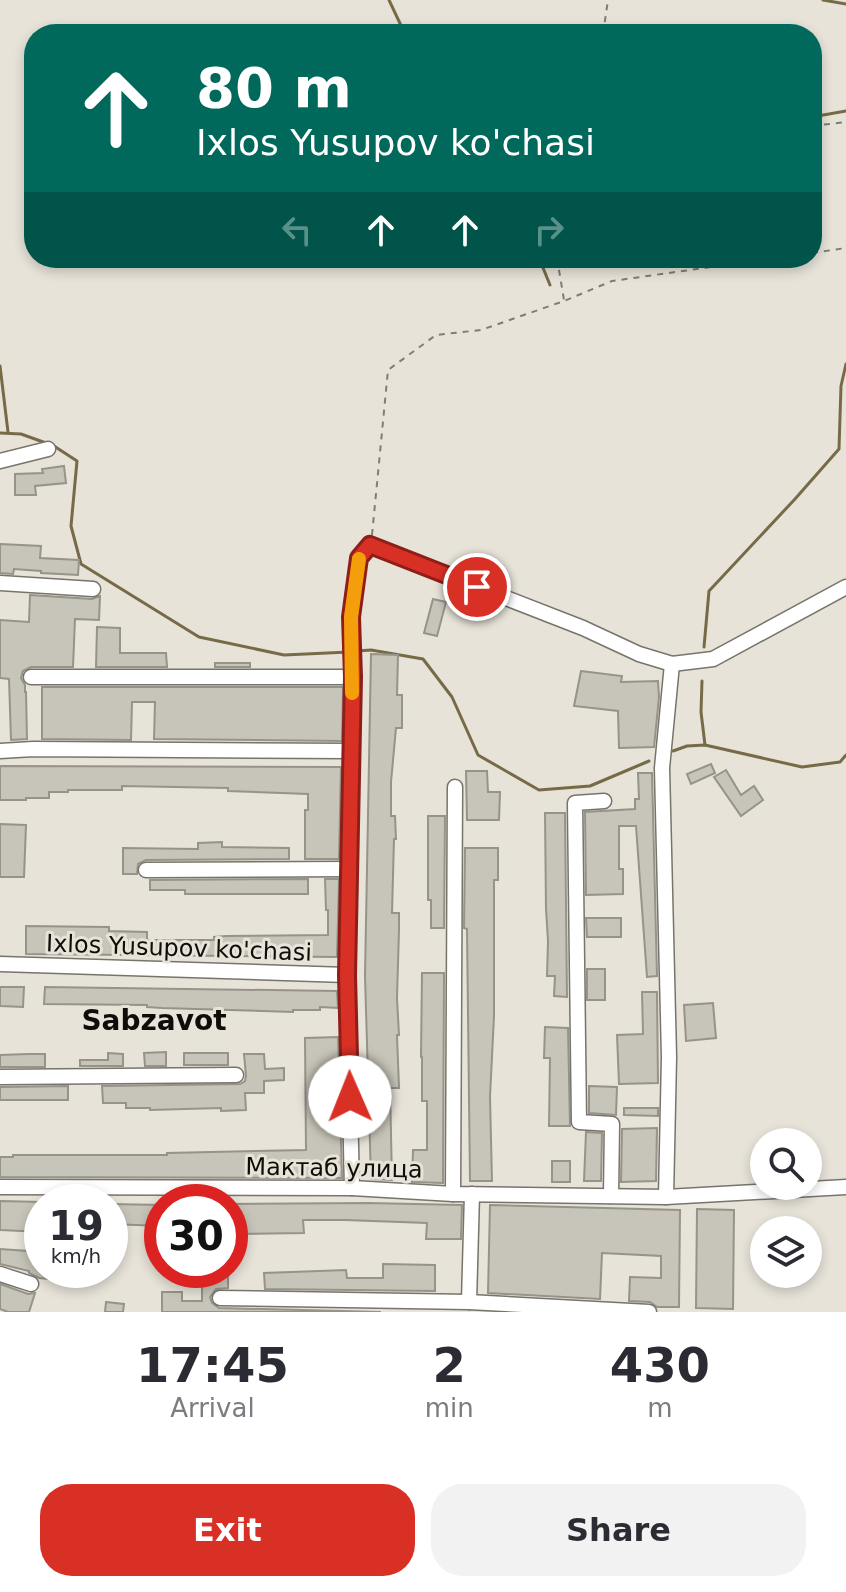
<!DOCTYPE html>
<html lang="en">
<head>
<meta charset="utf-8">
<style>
  :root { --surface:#fff; --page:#f2f2f3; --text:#2b2b33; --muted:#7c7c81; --accent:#d93025 }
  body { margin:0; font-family:"DejaVu Sans",sans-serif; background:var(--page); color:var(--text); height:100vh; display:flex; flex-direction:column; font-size:30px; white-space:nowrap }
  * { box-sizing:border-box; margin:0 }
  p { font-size:26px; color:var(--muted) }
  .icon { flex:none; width:44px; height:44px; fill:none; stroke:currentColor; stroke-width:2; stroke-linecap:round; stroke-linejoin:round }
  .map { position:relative; height:1312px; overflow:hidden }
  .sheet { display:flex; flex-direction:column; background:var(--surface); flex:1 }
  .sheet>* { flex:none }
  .hud { position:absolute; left:24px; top:24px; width:798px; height:244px; border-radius:32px; box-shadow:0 4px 12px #0003; background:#00695c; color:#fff; overflow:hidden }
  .tools { position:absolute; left:750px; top:1128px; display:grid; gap:16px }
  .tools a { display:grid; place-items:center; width:72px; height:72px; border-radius:50%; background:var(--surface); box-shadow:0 4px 12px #0003; font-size:40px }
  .speed { position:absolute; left:24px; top:1184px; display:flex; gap:16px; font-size:40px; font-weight:700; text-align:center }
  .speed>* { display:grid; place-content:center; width:104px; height:104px; border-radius:50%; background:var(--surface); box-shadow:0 4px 12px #0003; line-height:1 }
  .speed small { font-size:20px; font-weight:400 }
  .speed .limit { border:12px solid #d22; background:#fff; color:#111 }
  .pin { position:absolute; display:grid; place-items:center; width:68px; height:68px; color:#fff; margin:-34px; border:4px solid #fff; border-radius:50%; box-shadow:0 2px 8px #0007 }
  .me { position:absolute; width:88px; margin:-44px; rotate:359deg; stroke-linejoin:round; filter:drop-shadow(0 0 6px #0008) }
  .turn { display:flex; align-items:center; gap:28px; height:168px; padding:0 40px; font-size:36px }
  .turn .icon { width:104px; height:104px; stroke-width:2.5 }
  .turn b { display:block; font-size:56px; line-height:68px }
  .lanes { display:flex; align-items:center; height:76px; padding:0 40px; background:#0003; justify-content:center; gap:40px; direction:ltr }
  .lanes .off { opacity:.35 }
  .eta { display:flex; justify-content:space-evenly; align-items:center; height:136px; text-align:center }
  .eta b { font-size:48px; font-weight:600; line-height:56px }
  .action { display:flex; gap:16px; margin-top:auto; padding:16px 40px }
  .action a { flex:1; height:92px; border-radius:32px; background:var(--accent); color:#fff; font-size:32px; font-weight:600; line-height:92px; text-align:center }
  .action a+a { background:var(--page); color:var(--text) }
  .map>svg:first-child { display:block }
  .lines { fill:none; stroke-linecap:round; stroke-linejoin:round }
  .stream { stroke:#776b47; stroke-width:3 }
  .building { fill:#c7c4b9; stroke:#969389; stroke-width:2 }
  .minor-casing { stroke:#77746b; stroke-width:17 }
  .path { stroke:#807d76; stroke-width:2; stroke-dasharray:6 6; stroke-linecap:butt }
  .minor { stroke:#fff; stroke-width:14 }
  .route-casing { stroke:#8d1f18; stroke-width:20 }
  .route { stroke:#d93025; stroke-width:14 }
  .slow { stroke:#f59e0b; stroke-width:14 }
  .labels { text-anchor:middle; stroke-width:6; stroke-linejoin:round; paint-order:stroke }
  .street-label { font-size:24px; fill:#0e0d09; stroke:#e7e3d9 }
  .quarter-label { font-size:28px; font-weight:bold; fill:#0e0d09; stroke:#e7e3d9 }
</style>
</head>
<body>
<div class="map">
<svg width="846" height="1312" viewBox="0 0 846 1312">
  <rect width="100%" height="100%" fill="#e7e3d9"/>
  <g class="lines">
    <g class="stream">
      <polyline points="389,0 405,34"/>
      <polyline points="823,0 846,4"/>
      <polyline points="812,117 846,111"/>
      <polyline points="539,258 550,285"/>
      <polyline points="0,366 8,432"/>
      <polyline points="0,433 21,434 46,443"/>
      <polyline points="54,446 77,461 71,526 81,564 199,637 284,655 349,652"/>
      <polyline points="704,647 709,591 795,499 839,449 841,386 846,364"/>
      <polyline points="357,651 371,650 423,659 452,697 478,755 539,790 590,786 649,761"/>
      <polyline points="702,681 701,712 705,745"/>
      <polyline points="673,751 687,746 705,745 802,767 840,762 846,755"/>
    </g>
  </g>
  <g class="building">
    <polygon points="64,466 66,483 35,486 36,495 15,495 15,474 43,473 42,469"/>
    <polygon points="0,544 41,546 40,558 79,560 78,575 41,573 41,571 14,569 13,574 0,573"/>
    <polygon points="30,595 92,599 100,596 99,620 75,619 73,667 31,667 23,671 21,678 25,685 25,692 26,692 27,739 11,740 9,679 0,678 0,620 29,622"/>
    <polygon points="433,599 446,602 437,636 424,633"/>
    <polygon points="97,627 120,628 120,653 166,653 167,667 96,667"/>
    <polygon points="371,654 398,655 397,695 402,695 402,728 396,728 391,782 391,816 395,816 396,839 394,839 392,913 399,913 399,930 397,998 399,1035 397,1035 399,1088 390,1088 392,1180 371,1179 365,976"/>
    <rect x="215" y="663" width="35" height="4"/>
    <polygon points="581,671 622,676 621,682 658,681 659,697 654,747 619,748 618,711 574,706"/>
    <polygon points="42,687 343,687 342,741 154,739 155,702 132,702 131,740 42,739"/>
    <polygon points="711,764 715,773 691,784 687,774"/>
    <polygon points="0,766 341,767 339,859 305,859 305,810 308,810 308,794 228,791 228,788 122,786 122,790 68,790 68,792 49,792 49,798 26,798 26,800 0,800"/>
    <polygon points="726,770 741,795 754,786 763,800 741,816 714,777"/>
    <polygon points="466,771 487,771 488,792 500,792 499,820 467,820"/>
    <polygon points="638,773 652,773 657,976 647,977 636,826 619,826 619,869 623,869 623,894 586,895 585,812 635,809 635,799 639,799"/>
    <polygon points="545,813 565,813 567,997 554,996 555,976 547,976 548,941 546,909"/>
    <polygon points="428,816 445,816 444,928 431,928 431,900 428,900"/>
    <polygon points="0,824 26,825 24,877 0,877"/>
    <polygon points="222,842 222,847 289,848 289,859 146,860 138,864 137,874 123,874 123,848 198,849 198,843"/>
    <polygon points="465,848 498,848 498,880 494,880 494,1016 490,1097 492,1181 470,1181 467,929 464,928"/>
    <polygon points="308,879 308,894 185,894 185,890 150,890 150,880"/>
    <polygon points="325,879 339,879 337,957 26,954 26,926 109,927 109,931 147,932 147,940 214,940 214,937 226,936 328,935 328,910 326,910"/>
    <polygon points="586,918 621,918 621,937 587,937"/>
    <rect x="587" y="969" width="18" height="31"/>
    <polygon points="422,973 444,973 443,1183 412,1182 413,1150 427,1150 427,1101 422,1101 422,1057 421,1057"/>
    <polygon points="0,987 24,987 23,1007 0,1006"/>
    <polygon points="45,987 337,991 338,1008 320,1007 320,1010 293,1010 293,1012 162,1008 147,1007 147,1005 44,1004"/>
    <polygon points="642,992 657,992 658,1083 619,1084 617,1035 643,1034"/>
    <polygon points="713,1003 716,1038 686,1041 684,1005"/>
    <polygon points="545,1027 568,1028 570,1126 549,1126 550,1058 544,1058"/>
    <polygon points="338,1037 342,1178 0,1177 0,1157 13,1157 13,1155 167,1155 167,1153 306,1150 305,1038"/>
    <polygon points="166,1052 166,1066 145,1066 144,1053"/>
    <polygon points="108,1053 123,1054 123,1066 80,1066 80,1060 108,1060"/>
    <rect x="184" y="1053" width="44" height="12"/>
    <polygon points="28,1054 45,1054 45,1067 0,1067 0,1055"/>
    <polygon points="244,1054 264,1054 265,1069 284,1068 284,1080 264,1081 264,1093 245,1093 246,1110 221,1111 221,1108 150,1110 150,1108 126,1108 126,1103 103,1103 102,1086 240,1084 245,1081 246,1076"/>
    <polygon points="68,1086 68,1100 0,1100 0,1087"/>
    <polygon points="589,1086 617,1087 616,1115 589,1113"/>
    <polygon points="624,1108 658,1108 658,1116 624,1115"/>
    <polygon points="657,1128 656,1181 621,1182 622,1129"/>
    <polygon points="586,1132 602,1133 601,1181 584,1181"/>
    <rect x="552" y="1161" width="18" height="21"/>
    <polygon points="0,1201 42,1202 42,1232 0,1230"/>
    <polygon points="368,1203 462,1205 461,1239 426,1239 427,1223 345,1220 303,1220 304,1233 230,1234 230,1204"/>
    <polygon points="110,1204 162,1205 162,1226 110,1224"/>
    <polygon points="490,1205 680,1210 679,1307 657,1307 650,1302 629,1301 630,1277 661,1278 661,1256 602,1253 600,1299 488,1293"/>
    <polygon points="697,1209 734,1210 733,1309 696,1308"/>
    <polygon points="0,1249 42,1252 42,1270 49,1270 48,1279 39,1278 29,1273 29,1271 0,1264"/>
    <polygon points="383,1264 435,1265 435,1291 265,1289 264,1273 346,1270 347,1278 383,1278"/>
    <polygon points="202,1270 228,1270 228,1288 216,1289 210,1297 212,1303 219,1308 381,1312 162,1312 162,1292 182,1292 182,1301 202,1301"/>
    <polygon points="0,1284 28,1294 35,1293 29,1312 8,1312 0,1309"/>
    <polygon points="106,1302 124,1304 123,1312 105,1312"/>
  </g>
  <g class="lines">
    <g class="minor-casing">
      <g id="minor">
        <polyline points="0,461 48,449"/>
        <polyline points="0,583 93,589"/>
        <polyline points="31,677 353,677"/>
        <polyline points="0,751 33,749 351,751"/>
        <polyline points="604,801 575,803 579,1122 612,1124 611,1196"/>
        <polyline points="146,870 349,869"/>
        <polyline points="0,964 347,975 353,677 351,617 359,558 370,545 583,628 639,654 672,664 713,659 846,587"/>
        <polyline points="347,975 352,1188"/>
        <polyline points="0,1077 236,1075"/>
        <polyline points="0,1187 352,1188 453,1194 666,1197 846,1187"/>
        <polyline points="453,1194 455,787"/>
        <polyline points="666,1197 669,1057 662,768 672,664"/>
        <polyline points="0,1274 31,1284"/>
        <polyline points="220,1298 469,1302 649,1312"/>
        <polyline points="469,1302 472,1194"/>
      </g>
    </g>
    <g class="path">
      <polyline points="603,34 608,0"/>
      <polyline points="812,126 846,122"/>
      <polyline points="812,253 846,248"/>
      <polyline points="557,258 564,300"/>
      <polyline points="372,535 388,370 436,335 481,330 564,301 612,281 775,258"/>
    </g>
    <use href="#minor" class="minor"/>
  </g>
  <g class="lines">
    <g class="route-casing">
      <polyline id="route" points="350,1097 347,975 353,677 351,617 359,558 370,545 477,587"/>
    </g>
    <use href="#route" class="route"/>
    <polyline class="slow" points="352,693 351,617 359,559"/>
  </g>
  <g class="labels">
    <g class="street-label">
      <text transform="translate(179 948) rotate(2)" y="8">Ixlos Yusupov ko'chasi</text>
      <text transform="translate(334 1168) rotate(1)" y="8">Мактаб улица</text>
    </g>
    <g class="quarter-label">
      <text x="154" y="1030">Sabzavot</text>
    </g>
  </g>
</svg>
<div class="tools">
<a><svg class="icon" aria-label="search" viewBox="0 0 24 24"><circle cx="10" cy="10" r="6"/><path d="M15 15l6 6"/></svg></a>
<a><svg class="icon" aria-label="layers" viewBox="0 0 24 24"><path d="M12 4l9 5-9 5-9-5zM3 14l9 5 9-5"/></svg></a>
</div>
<div class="speed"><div>19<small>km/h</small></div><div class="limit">30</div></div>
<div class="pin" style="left:477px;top:587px;background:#d93025"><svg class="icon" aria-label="arrive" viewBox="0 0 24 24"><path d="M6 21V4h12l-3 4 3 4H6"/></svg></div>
<svg class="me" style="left:350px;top:1097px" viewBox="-20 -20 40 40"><circle r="19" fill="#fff"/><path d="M0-13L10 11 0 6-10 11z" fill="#d93025"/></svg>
<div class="hud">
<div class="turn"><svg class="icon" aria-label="ahead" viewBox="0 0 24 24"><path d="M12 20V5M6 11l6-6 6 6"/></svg><div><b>80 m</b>Ixlos Yusupov ko'chasi</div></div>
<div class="lanes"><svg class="icon off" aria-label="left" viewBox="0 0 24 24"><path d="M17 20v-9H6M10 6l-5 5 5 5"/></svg><svg class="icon" aria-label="ahead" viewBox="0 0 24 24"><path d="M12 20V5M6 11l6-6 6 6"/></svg><svg class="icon" aria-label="ahead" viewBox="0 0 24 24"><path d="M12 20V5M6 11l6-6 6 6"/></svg><svg class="icon off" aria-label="right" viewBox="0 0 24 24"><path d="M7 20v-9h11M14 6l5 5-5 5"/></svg></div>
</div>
</div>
<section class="sheet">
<div class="eta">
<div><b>17:45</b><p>Arrival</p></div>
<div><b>2</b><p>min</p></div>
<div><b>430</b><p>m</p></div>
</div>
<div class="action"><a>Exit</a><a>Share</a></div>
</section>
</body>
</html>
